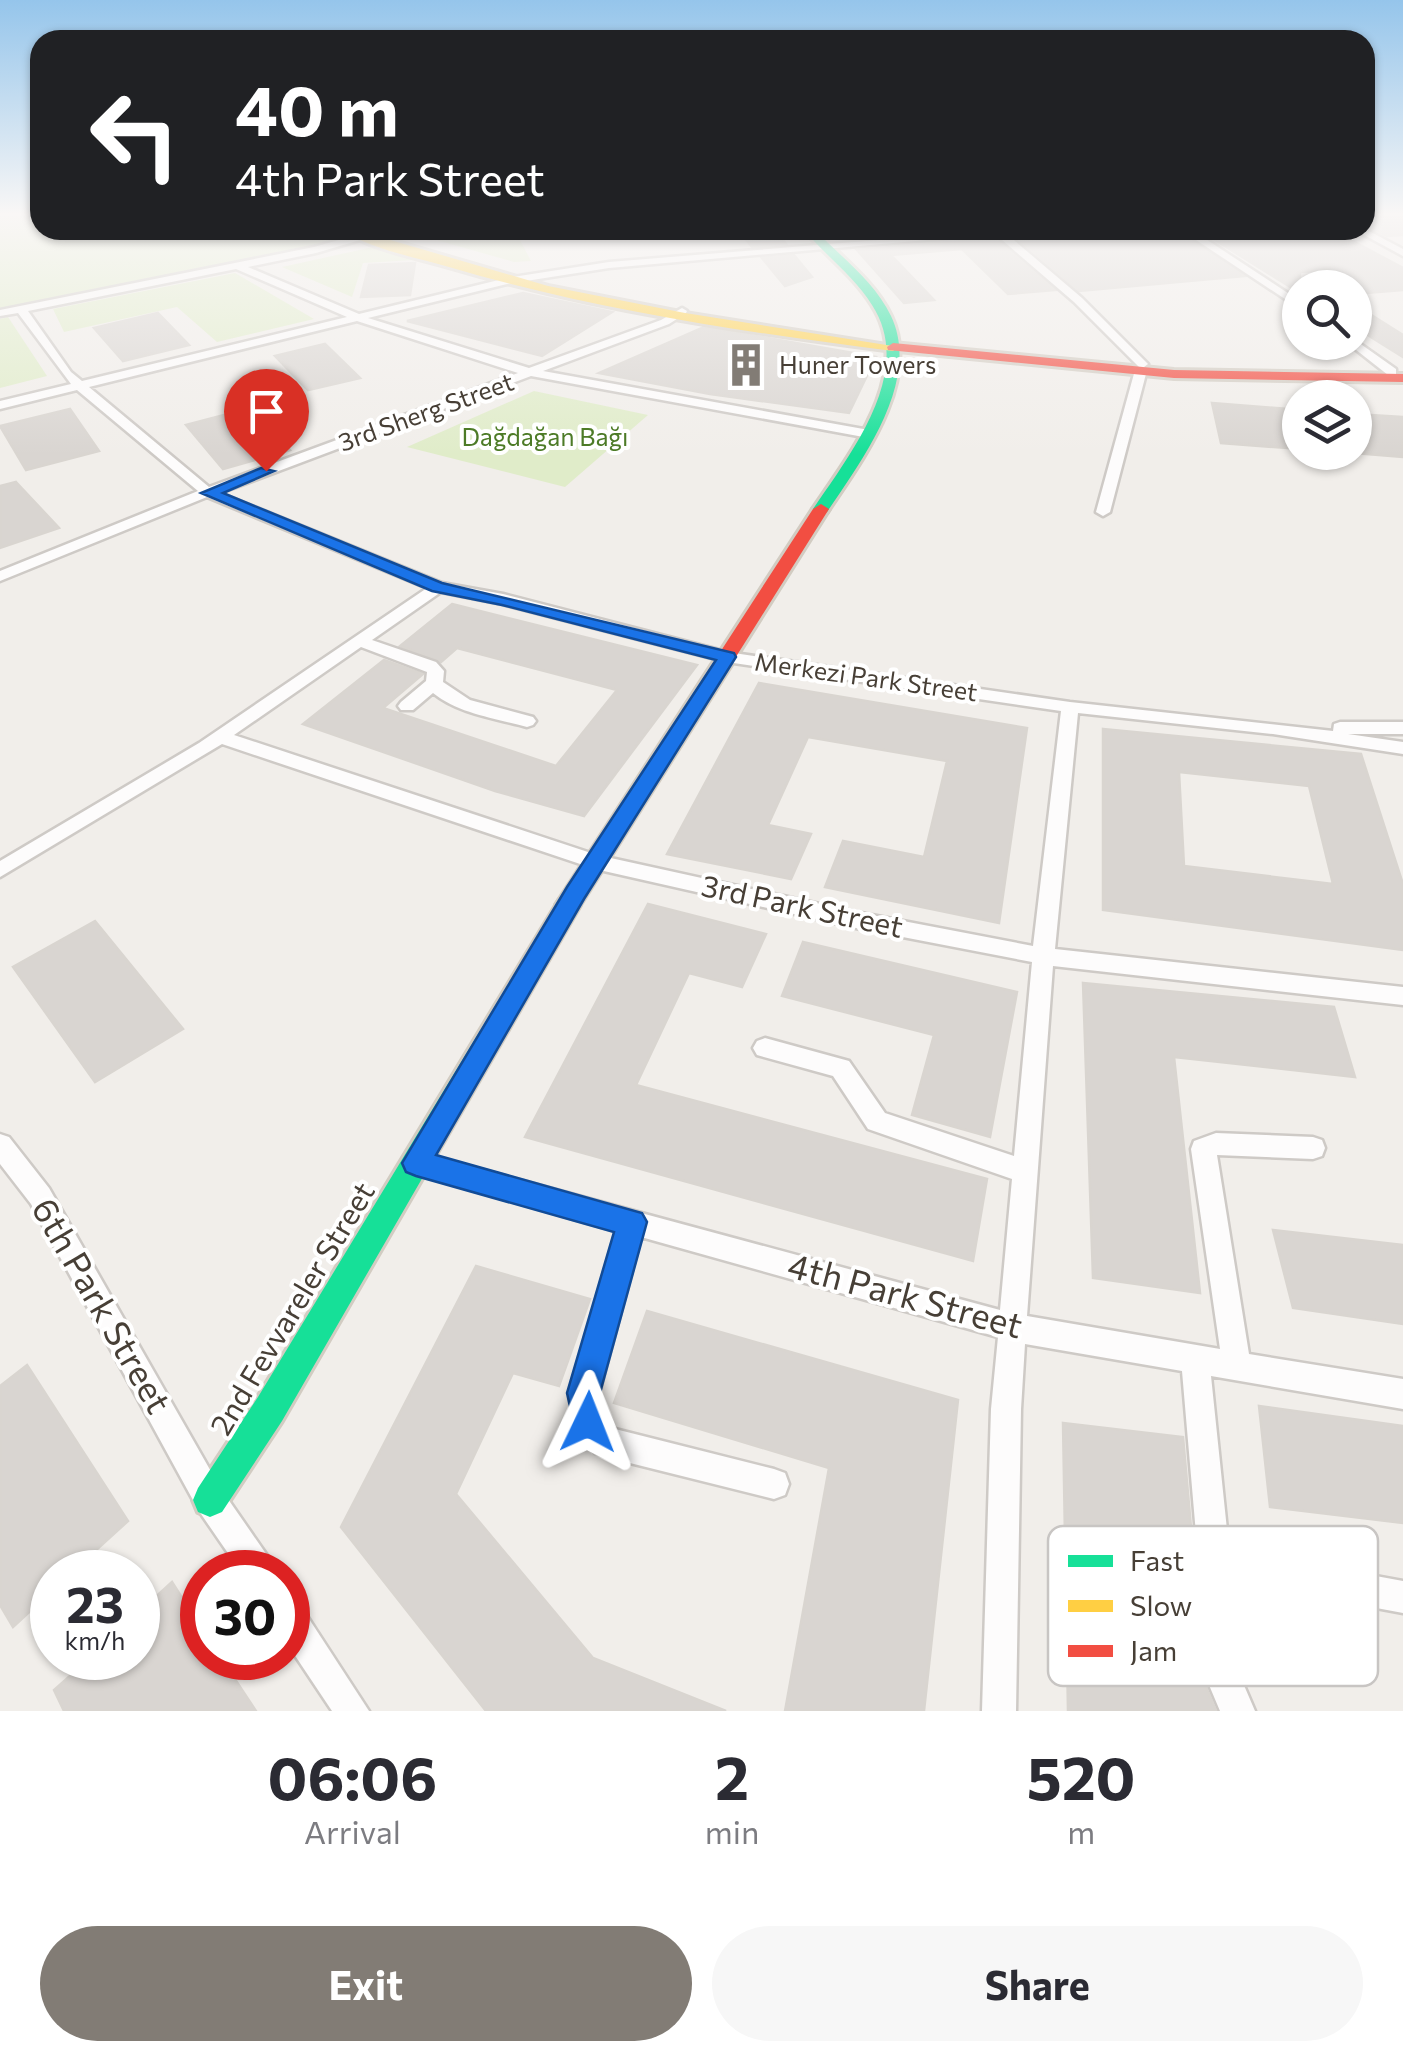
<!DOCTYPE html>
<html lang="en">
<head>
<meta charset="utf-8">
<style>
  :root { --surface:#fff; --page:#f7f7f7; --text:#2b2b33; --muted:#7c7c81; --accent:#827c75 }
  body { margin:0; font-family:Commissioner,sans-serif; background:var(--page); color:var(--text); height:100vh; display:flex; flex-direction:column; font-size:38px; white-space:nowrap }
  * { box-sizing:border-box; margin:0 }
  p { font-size:32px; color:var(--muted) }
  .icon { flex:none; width:55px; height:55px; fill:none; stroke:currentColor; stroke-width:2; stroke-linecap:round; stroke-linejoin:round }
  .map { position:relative; height:1711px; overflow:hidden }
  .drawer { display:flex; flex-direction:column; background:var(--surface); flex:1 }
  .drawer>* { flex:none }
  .guide { position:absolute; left:30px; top:30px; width:1345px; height:210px; border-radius:30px; box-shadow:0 2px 8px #0004; background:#202124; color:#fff; overflow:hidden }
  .tools { position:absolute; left:1282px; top:270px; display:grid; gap:20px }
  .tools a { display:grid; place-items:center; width:90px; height:90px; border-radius:50%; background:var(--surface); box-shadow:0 2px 8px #0004; font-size:50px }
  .speed { position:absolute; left:30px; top:1550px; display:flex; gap:20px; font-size:50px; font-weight:700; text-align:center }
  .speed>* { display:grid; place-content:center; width:130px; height:130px; border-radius:50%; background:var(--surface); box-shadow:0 2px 8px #0004; line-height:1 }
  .speed small { font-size:25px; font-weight:400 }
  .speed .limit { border:15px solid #d22; background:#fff; color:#111 }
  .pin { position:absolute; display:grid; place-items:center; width:85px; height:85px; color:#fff; margin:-102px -42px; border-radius:50% 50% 50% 0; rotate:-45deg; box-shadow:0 0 10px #0007 }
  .pin .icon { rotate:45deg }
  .me { position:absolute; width:110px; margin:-55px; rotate:2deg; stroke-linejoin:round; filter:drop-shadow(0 0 8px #0008) }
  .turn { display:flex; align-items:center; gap:35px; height:210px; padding:0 40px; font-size:45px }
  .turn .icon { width:130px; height:130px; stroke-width:2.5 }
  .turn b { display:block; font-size:70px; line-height:85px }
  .eta { display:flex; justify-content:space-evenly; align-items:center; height:170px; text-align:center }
  .eta b { font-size:60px; font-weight:700; line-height:70px }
  .button { display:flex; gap:20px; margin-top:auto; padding:20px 40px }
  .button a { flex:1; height:115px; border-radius:60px; background:var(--accent); color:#fff; font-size:40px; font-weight:700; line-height:115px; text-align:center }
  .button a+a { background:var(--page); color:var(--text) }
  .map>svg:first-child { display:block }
  .green { fill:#e0ecc9 }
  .building { fill:#d9d5d1; stroke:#d9d5d0; stroke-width:2.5; fill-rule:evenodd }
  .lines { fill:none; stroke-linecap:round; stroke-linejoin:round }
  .street-casing { stroke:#cecac6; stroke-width:5 }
  .fast-casing { stroke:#d2ccc2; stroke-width:6 }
  .slow-casing { stroke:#d2ccc2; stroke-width:6 }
  .jam-casing { stroke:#d2ccc2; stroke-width:6 }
  .street { fill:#fdfcfc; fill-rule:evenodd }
  .fast { fill:#16e098; fill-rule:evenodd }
  .slow { fill:#ffcf43; fill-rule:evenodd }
  .jam { fill:#f24e42; fill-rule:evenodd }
  .route { fill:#1a73e8; stroke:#114b97; stroke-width:2.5 }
  .labels { text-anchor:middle; stroke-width:8; stroke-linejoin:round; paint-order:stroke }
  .far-poi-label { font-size:25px; fill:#473f36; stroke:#fff; text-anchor:start }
  .far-street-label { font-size:25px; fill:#473f36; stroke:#fff }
  .far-park-label { font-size:25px; fill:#4d7b27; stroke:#fff }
  .street-label { font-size:30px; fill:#473f36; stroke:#fff }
  .near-street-label { font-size:35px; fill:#473f36; stroke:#fff }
  .key { fill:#fff; stroke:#c8c5c3; stroke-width:2.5 }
  .key-label { font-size:28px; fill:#473f36 }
</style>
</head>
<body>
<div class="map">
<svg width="1403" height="1711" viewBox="0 0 1403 1711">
  <rect width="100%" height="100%" fill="#f1eeea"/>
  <g class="green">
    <polygon points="0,216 40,216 40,230 324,230 337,238 325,245 0,309"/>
    <polygon points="401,230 450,230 519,238 531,261 514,262"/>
    <polygon points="373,247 413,260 363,263 352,297 282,267"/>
    <polygon points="235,273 314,319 217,342 177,307 64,332 53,309"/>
    <polygon points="8,317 47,376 0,388 0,319"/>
    <polygon points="534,391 648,415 565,487 407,447"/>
  </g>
  <g class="building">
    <polygon points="1365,216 1403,216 1403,235 1387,236 1365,225"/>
    <polygon points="775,230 786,244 752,247 740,232"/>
    <polygon points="843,230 956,230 851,239"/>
    <polygon points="1008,230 1177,230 1244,276 1079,291"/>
    <polygon points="1199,230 1332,230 1403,268 1403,290 1355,294 1355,287 1328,270 1300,272 1300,293"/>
    <polygon points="994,238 1055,290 1008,294 962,249 891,255 934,300 904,303 857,250"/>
    <polygon points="794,255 812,277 785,286 762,258"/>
    <polygon points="415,263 410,295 361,297 369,265"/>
    <polygon points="523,293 612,312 542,356 407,321"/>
    <polygon points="1357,306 1403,335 1403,357 1355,327"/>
    <polygon points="158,313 189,345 123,361 94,328"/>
    <polygon points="704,327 750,335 876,357 849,413 710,394 599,373"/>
    <polygon points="325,344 360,378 308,390 275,356"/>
    <polygon points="1212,403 1300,410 1300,449 1221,443"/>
    <polygon points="251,408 290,450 223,469 186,425"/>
    <polygon points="70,409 99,451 26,470 0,426"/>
    <polygon points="1355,414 1403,417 1403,457 1355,453"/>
    <polygon points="16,482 59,528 0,548 0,486"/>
    <polygon points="452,604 697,665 584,816 495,791 303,724 384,660 423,674 383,708 556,766 617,690 457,648 441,662 400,646"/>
    <polygon points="759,683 1027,728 999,923 825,887 843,841 924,857 947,761 808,737 768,825 811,834 791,879 667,854"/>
    <path d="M 1103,729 L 1361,754 L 1403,884 L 1403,950 L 1103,910 ZM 1179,772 L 1309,786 L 1333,884 L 1184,866 Z"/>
    <polygon points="648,904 766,934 742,987 689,973 636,1085 987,1179 973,1261 525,1137"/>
    <polygon points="95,921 183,1029 95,1082 13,967"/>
    <polygon points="803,942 1017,992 990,1137 912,1115 934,1035 782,996"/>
    <polygon points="1083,983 1334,1007 1355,1077 1174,1057 1200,1293 1093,1278"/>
    <polygon points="1273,1230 1403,1245 1403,1324 1293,1308"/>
    <polygon points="476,1266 590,1299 559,1386 513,1373 456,1494 593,1658 726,1711 486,1711 341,1527"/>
    <polygon points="647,1311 958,1400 924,1711 785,1711 829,1468 614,1403"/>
    <polygon points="27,1365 128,1521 72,1572 52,1572 52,1591 13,1627 0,1605 0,1386"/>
    <polygon points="1259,1406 1403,1426 1403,1523 1270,1507"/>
    <polygon points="1063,1423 1183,1437 1205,1685 1216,1711 1068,1711"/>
    <polygon points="172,1582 202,1629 202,1658 221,1658 256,1711 64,1711 54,1690 90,1658 138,1658 138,1613"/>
  </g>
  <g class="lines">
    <g class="street-casing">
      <g id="street">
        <polygon points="1365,229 1403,249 1403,256 1355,230"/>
        <path d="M 374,230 L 377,235 L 316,253 L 248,267 L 359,314 L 507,278 L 609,262 L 1002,230 L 1082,298 L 1148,364 L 1144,367 L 1147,370 L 1110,512 L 1103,516 L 1096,512 L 1135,370 L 1139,367 L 1074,302 L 995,234 L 609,268 L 507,284 L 368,318 L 529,368 L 661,320 L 682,308 L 687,311 L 686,313 L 669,324 L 543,371 L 869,430 L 875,434 L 869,438 L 531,376 L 220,493 L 442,583 L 503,594 L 727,652 L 1070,702 L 1333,731 L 1334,724 L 1340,722 L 1403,722 L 1403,734 L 1348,734 L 1403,742 L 1403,754 L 1273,734 L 1078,713 L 1055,949 L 1403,987 L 1403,1005 L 1053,966 L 1027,1316 L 1220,1349 L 1191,1149 L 1194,1141 L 1216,1133 L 1313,1137 L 1322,1140 L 1325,1148 L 1322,1156 L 1313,1159 L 1217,1155 L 1249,1354 L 1403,1379 L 1403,1409 L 1211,1376 L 1229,1549 L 1403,1581 L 1403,1613 L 1232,1581 L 1243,1683 L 1255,1711 L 1220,1711 L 1209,1685 L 1182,1371 L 1025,1344 L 1021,1409 L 1016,1711 L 982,1711 L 991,1409 L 998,1337 L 641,1237 L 599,1393 L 602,1415 L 615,1429 L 774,1469 L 785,1473 L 789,1484 L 785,1495 L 774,1499 L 606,1457 L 595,1453 L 578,1432 L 569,1393 L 616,1231 L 416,1174 L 407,1171 L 403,1163 L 407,1155 L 416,1152 L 1000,1310 L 1012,1179 L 868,1129 L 833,1076 L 757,1055 L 753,1048 L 757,1041 L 765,1038 L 849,1061 L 885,1113 L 1014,1156 L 1032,962 L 856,928 L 595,869 L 222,744 L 0,877 L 0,861 L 199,743 L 427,588 L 207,497 L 0,581 L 0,571 L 198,491 L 77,390 L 0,409 L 0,401 L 71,384 L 18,313 L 0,316 L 0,310 L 314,247 ZM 236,269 L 347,317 L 82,381 L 71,372 L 28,311 ZM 357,321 L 518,373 L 209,487 L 89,387 ZM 441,592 L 502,604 L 727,662 L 1061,711 L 1033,946 L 856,912 L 597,855 L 234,735 L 361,647 L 427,672 L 426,681 L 401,702 L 398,706 L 401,710 L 413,710 L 433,693 C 459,714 495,718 527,727 L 533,725 L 536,721 L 533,717 L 470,700 L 443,682 L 444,671 L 436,662 L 372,640 Z"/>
        <polygon points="489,230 542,230 537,233 494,233"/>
        <polygon points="1181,230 1192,230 1300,301 1300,309"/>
        <polygon points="1355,340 1396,369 1396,375 1388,375 1346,342 1355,342"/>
        <polygon points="0,1134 9,1137 49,1188 221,1489 271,1561 276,1572 241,1572 199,1511 31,1204 0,1164"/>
        <polygon points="288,1601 300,1605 369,1711 332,1711 288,1645"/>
      </g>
    </g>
    <g class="fast-casing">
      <g id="fast">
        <path d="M 804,230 L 815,230 C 841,257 875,282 891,316 C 922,381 861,461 827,512 L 821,514 L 813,509 C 850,454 916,372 872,305 C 854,276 826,256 804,230 Z"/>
        <polygon points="568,896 576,899 580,905 282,1421 222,1512 210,1517 198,1512 193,1500 198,1488 258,1397 560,899"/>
      </g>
    </g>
    <g class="slow-casing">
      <path id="slow" d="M 341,230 L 356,230 L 548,286 L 685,313 L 899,347 L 893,351 C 744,332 594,310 449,267 C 414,257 371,249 341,230 Z"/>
    </g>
    <g class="jam-casing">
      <g id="jam">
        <polygon points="893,343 1174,370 1403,374 1403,382 1174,378 888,350 887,347"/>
        <polygon points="821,504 829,509 576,911 560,911 556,905 560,899 813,509"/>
      </g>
    </g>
    <use href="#street" class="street"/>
    <use href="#fast" class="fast"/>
    <use href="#slow" class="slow"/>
    <use href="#jam" class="jam"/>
  </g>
  <linearGradient id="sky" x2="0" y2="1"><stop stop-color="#95c5eb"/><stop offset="0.47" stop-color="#f9f7f6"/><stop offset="1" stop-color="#f9f7f6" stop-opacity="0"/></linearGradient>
  <rect width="1403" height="455" fill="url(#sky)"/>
  <polygon class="route" points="261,468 274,471 223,493 442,583 734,653 736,657 584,899 436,1155 642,1213 647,1222 600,1393 605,1422 600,1434 588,1439 576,1434 567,1393 614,1232 416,1176 406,1172 402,1163 567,887 716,660 502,605 432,591 201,493"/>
  <defs>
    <g id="building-bare" transform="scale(3.45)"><path d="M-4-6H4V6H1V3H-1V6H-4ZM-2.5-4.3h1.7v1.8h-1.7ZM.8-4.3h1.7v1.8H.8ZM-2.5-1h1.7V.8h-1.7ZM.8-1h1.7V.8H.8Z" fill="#827c75" stroke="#fff" stroke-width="2.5" paint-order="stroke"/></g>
  </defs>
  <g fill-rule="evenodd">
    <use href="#building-bare" x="746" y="365"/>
  </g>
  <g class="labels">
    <g class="far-poi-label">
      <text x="779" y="374">Huner Towers</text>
    </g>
    <g class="far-street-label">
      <text transform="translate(426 412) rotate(-20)" y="9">3rd Sherg Street</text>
      <text transform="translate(866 677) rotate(8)" y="9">Merkezi Park Street</text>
    </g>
    <g class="far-park-label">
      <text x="545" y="446">Dağdağan Bağı</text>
    </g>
    <g class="street-label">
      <text transform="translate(802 907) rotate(12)" y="10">3rd Park Street</text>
      <text transform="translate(293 1309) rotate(-59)" y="10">2nd Fevvareler Street</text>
    </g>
    <g class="near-street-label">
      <text transform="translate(905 1296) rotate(15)" y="12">4th Park Street</text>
      <text transform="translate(101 1306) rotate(60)" y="12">6th Park Street</text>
    </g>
  </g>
  <rect x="1048" y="1526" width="330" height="160" rx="15" class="key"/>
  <rect x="1068" y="1555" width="45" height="12" fill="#16e098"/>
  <rect x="1068" y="1600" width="45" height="12" fill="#ffcf43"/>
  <rect x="1068" y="1645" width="45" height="12" fill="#f24e42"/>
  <g class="key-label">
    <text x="1130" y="1571">Fast</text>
    <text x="1130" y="1616">Slow</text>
    <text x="1130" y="1661">Jam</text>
  </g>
</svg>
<div class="tools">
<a><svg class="icon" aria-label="search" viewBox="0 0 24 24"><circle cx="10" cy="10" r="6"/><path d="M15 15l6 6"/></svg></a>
<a><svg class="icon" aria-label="layers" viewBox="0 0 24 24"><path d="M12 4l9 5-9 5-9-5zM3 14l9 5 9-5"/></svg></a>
</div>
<div class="speed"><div>23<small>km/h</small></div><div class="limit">30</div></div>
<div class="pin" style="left:266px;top:471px;background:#d93025"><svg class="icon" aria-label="arrive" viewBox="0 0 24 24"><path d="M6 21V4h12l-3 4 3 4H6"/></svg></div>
<svg class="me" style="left:588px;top:1422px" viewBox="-20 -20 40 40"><path d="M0-17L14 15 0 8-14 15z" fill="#1a73e8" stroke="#fff" stroke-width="4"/></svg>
<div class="guide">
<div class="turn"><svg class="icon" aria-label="left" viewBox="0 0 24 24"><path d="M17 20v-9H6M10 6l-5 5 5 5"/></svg><div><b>40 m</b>4th Park Street</div></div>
</div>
</div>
<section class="drawer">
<div class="eta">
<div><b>06:06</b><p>Arrival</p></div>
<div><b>2</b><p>min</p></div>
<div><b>520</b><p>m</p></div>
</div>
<div class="button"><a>Exit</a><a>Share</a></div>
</section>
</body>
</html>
